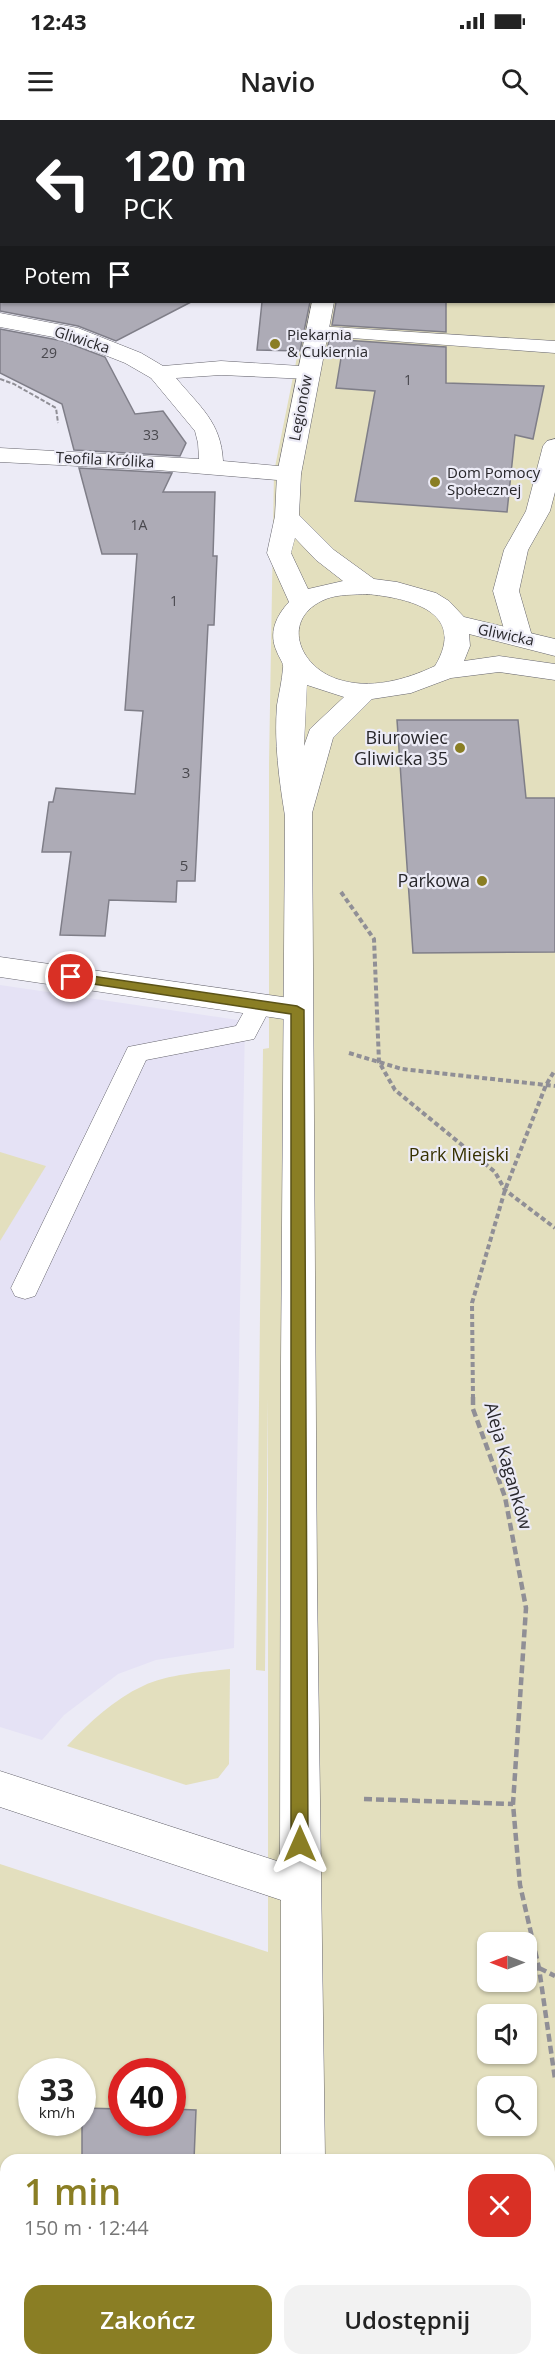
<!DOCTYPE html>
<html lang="pl">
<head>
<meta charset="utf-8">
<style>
  :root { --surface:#fff; --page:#f2f2f2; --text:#222; --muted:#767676; --accent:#8a7e24 }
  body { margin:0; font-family:"Open Sans",sans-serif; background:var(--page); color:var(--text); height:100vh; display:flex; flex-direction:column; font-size:22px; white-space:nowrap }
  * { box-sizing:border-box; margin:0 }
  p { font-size:20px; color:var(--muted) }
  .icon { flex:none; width:33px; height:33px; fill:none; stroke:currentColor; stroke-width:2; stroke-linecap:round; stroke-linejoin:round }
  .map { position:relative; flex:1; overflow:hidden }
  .panel { position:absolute; left:0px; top:2034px; width:555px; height:212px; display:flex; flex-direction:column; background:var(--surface); border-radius:18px 18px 0 0; box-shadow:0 2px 4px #0004 }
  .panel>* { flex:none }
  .top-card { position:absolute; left:0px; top:0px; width:555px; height:183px; box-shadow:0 2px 4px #0004; background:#202124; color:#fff; overflow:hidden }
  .needle { width:39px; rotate:270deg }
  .fabs { position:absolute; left:477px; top:1812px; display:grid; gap:12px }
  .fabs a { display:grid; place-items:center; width:60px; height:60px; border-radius:12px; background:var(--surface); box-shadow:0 2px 4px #0004; font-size:30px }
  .speed { position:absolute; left:18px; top:1938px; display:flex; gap:12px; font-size:30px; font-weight:700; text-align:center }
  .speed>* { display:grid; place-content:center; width:78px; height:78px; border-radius:50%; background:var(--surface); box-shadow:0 2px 4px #0004; line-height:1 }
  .speed small { font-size:15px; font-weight:400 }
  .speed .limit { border:9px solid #d22; background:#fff; color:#111 }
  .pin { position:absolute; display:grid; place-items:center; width:51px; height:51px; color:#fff; margin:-26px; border:3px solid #fff; border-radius:50%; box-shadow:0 2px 6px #0007 }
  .me { position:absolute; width:66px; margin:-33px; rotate:0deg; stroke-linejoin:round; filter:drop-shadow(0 0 4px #0008) }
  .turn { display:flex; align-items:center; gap:21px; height:126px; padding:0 24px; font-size:27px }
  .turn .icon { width:78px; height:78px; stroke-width:2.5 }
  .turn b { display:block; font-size:42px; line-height:51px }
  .then { display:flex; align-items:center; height:57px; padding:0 24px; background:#0003; gap:12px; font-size:22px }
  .round { display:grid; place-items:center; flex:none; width:63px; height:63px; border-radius:18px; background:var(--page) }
  .head { display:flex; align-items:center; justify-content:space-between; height:102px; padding:0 24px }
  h1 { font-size:36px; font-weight:600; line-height:45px; color:var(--accent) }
  .button { display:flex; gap:12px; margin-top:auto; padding:12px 24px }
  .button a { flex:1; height:69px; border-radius:18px; background:var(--accent); color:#fff; font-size:24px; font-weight:600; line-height:69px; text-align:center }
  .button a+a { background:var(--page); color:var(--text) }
  .status { display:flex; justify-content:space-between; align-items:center; height:42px; padding:0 30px; background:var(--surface); direction:ltr }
  .status svg { height:16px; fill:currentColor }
  header { display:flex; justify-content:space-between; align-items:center; height:78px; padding:0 24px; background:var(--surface); font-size:27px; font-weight:600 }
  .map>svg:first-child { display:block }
  .built { fill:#e5e2f5 }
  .green { fill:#e3dfbe; fill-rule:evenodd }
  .building { fill:#adabb6; stroke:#7f7e88; stroke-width:1.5 }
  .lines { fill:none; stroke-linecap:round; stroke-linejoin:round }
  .service-casing { stroke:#65646d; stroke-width:1 }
  .minor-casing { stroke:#65646d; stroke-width:1 }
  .tertiary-casing { stroke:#65646d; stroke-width:1 }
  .path-far2 { stroke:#908f96; stroke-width:2; stroke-dasharray:4.5 2; stroke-linecap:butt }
  .path-far1 { stroke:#908f96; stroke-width:4; stroke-dasharray:5 3; stroke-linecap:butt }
  .path { stroke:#908f96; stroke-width:4.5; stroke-dasharray:8 4; stroke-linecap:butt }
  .service { fill:#fff; fill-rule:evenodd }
  .minor { fill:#fff; fill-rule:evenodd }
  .tertiary { fill:#fff; fill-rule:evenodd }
  .route { fill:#8a7e24; stroke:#5a5217; stroke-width:1.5 }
  .poi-dot { fill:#8a7e24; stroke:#ecebf6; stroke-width:2 }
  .labels { text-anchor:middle; stroke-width:4.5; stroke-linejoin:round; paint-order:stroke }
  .far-number-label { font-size:14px; fill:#49484e }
  .far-poi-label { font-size:15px; fill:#28272b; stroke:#ecebf6; text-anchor:start }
  .far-street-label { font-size:15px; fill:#28272b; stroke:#ecebf6 }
  .number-label { font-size:15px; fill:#49484e }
  .poi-label { font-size:18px; fill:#28272b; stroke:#ecebf6; text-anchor:end }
  .park-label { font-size:18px; fill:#373101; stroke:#ecebf6 }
  .street-label { font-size:18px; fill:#28272b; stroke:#ecebf6 }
</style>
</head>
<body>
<div class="status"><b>12:43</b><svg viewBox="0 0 49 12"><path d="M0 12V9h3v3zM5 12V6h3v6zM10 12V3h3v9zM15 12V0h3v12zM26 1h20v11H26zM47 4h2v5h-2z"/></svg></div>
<header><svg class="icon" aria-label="menu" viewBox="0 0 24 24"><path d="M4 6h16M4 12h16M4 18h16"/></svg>Navio<svg class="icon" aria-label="search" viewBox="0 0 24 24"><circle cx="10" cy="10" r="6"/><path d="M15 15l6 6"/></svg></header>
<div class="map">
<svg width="555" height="2245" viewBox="0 0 555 2245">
  <rect width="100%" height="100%" fill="#ecebf6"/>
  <polygon class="built" points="0,865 245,901 234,1528 156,1540 118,1554 64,1595 42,1620 0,1607"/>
  <g class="green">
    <path d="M 345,0 L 555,0 L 555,2245 L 0,2245 L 0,1744 L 268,1832 L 268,1278 L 265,1551 L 256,1550 L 263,929 L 269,928 L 269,644 L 274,352 L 308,182 L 554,182 L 554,2 ZM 488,1822 L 526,1822 L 526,1862 L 488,1862 ZM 488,1894 L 526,1894 L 526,1934 L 488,1934 ZM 32,1952 L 82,1952 L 82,2002 L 32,2002 ZM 122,1952 L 172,1952 L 172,2002 L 122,2002 ZM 488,1966 L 526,1966 L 526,2006 L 488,2006 ZM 6,2040 L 549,2040 L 549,2240 L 6,2240 Z"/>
    <polygon points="0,1032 46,1046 0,1121"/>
    <path d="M 230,1549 L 229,1644 L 218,1658 L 186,1665 L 67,1626 C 89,1603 114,1579 143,1566 C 167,1554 204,1552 230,1549 Z"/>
  </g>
  <g class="building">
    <polygon points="0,182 191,182 116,221 78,206 0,191"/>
    <polygon points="262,182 310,182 300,231 257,230"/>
    <polygon points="336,182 446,182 446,212 332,205"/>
    <polygon points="0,209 63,221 105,237 135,294 163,291 186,323 180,336 74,330 62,284 0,253"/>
    <polygon points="329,219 446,227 446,263 544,266 533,319 515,315 507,392 355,381 375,271 336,268 342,232 327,232"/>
    <polygon points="79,348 172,353 163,372 215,372 213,436 217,436 214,505 208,505 195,761 177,761 176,782 109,780 105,816 60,815 71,732 42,732 49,682 53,682 56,668 135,674 143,591 125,590 137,434 102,434"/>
    <polygon points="397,600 518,600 526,678 555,678 555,832 413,833"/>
    <polygon points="82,1988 122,1989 122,2002 172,2002 172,1989 196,1990 194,2040 82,2040"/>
  </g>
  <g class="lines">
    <g class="service-casing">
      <g id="service">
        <polygon points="317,206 555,221 555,233 311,215 308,211 311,207"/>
        <polygon points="260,876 269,879 272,885 254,919 146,940 35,1176 25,1179 15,1176 11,1168 128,927 236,906 251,879"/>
      </g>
    </g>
    <g class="minor-casing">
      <g id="minor">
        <polygon points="0,0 10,2 2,2 2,11"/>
        <polygon points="42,0 83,0 41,2"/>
        <path d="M 0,193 L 78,208 L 141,233 L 163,246 L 221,241 L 316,247 L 319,252 L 316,257 L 308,259 L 221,255 L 176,258 C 200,287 221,302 223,341 L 289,347 L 297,349 L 301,354 L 297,359 L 289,361 L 157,350 L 0,342 L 0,328 L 199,339 L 198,323 L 195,311 L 151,258 L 125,243 L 64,219 L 0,207 Z"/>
        <polygon points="555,319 555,372 550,391 528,430 519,471 532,516 528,521 519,524 510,521 506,516 493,471 504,430 526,391 543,326 547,321"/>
        <polygon points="0,837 297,879 308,882 312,890 308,898 297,901 0,857"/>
      </g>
    </g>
    <g class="tertiary-casing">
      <g id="tertiary">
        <polygon points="348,0 368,0 347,2"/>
        <path d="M 312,182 L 334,182 L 301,354 L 299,395 L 334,430 L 374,459 L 397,462 L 436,473 L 449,481 L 464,497 L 555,519 L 555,536 L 469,514 L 470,526 L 464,541 L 499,536 L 555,544 L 555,560 L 499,552 L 451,558 L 411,573 L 372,579 L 333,618 L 312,693 L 317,1464 L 325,2040 L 281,2040 L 281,1780 L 0,1687 L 0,1651 L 280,1742 L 281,1245 L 285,696 C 279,659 274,622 277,585 C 279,573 282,561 283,548 C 284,543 279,538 277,532 C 268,513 276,496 289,482 L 267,433 L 275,396 L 277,354 ZM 295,418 L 316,440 L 343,461 L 308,469 L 291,433 ZM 367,474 C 408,478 468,491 435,546 C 405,560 370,570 337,559 C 298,546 280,498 326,479 C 339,474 354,475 367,474 ZM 307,565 L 344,577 L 310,609 L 304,626 Z"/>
        <rect x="279" y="2240" width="46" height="5"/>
      </g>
    </g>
    <polyline class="path-far2" points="0,259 14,264 56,288 58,303"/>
    <g class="path-far1">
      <polyline points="341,772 374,819 379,942 395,970 495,1052 505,1070 555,1108"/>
      <polyline points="349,933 402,949 555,966"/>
      <polyline points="473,1279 472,1183 505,1070 546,965 555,950"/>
    </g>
    <g class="path">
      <polyline points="473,1277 473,1289 505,1377 526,1488 513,1684 520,1765 539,1848 555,1959"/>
      <polyline points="364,1679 513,1684"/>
      <polyline points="539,1848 555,1856"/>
      <polyline points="549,2200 555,2143"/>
      <polyline points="542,2245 543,2240"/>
    </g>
    <use href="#service" class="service"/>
    <use href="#minor" class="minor"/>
    <use href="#tertiary" class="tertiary"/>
  </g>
  <polygon class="route" points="71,853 297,886 304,890 308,1724 305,1729 300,1732 294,1729 291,1724 291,894 67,860 65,857 67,854"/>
  <g class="poi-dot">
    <circle cx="275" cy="224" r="6"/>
    <circle cx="435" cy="362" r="6"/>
    <circle cx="460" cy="628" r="6"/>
    <circle cx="482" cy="761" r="6"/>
  </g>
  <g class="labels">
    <g class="far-number-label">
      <text x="49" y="238">29</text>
      <text x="408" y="265">1</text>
      <text x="151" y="320">33</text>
      <text x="139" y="410">1A</text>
      <text x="174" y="486">1</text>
    </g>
    <g class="far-poi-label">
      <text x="287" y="220">Piekarnia<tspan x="287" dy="17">&amp; Cukiernia</tspan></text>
      <text x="447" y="358">Dom Pomocy<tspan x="447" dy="17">Społecznej</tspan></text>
    </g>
    <g class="far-street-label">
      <text transform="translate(82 220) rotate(18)" y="5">Gliwicka</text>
      <text transform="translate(301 288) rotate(-79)" y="5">Legionów</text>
      <text transform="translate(105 340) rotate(3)" y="5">Teofila Królika</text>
      <text transform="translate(506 515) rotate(12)" y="5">Gliwicka</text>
    </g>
    <g class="number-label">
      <text x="186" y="658">3</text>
      <text x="184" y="751">5</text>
    </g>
    <g class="poi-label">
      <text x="448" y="624">Biurowiec<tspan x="448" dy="21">Gliwicka 35</tspan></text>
      <text x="470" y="767">Parkowa</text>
    </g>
    <g class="park-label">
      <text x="459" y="1041">Park Miejski</text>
    </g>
    <g class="street-label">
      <text transform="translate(508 1346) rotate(74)" y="6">Aleja Kaganków</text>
    </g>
  </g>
</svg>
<div class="fabs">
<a><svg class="needle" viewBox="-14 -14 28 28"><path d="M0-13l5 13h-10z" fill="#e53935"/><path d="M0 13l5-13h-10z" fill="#767676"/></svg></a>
<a><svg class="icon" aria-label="sound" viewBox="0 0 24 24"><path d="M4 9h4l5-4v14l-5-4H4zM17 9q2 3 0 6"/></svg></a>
<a><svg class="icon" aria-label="search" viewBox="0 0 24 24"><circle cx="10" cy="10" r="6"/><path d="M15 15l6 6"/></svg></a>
</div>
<div class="speed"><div>33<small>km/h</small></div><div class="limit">40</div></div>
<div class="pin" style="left:71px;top:857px;background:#d93025"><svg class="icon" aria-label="arrive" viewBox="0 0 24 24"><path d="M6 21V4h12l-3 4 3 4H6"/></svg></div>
<svg class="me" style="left:300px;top:1724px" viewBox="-20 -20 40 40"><path d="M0-17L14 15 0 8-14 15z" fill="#8a7e24" stroke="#fff" stroke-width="4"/></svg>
<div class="top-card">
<div class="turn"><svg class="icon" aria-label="left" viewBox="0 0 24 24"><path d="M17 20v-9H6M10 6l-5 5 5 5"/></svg><div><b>120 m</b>PCK</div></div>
<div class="then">Potem<svg class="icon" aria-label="arrive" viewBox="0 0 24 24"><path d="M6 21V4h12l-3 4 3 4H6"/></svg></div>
</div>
<section class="panel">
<div class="head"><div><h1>1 min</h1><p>150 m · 12:44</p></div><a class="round" style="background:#d93025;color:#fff"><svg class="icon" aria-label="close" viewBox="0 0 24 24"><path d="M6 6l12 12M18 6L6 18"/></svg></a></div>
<div class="button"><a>Zakończ</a><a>Udostępnij</a></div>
</section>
</div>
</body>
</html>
